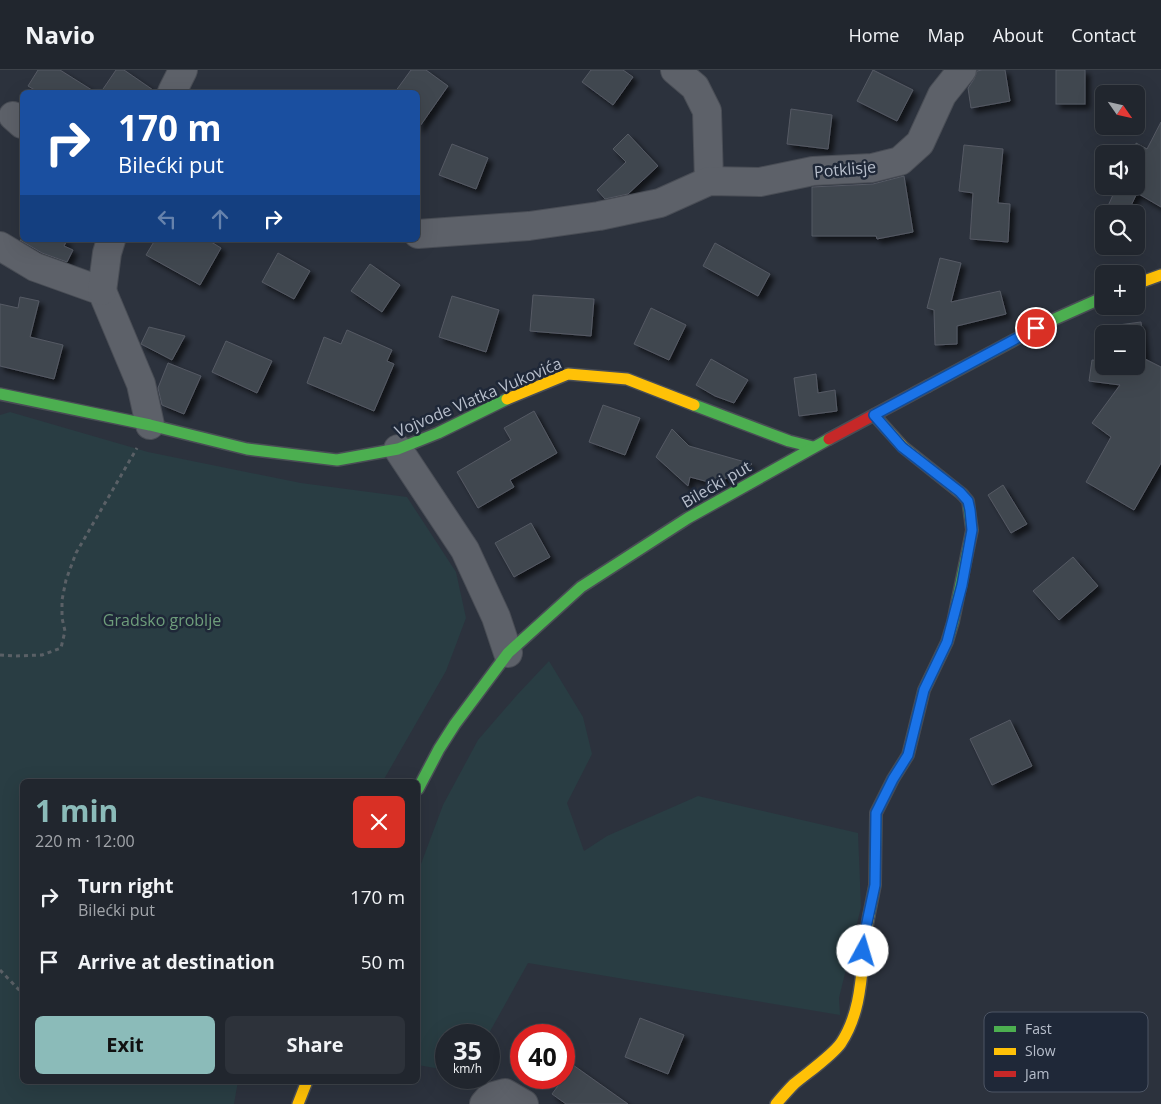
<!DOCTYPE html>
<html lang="en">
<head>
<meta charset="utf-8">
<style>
  :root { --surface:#21262e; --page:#2d323a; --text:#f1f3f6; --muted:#a2a5aa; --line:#3e434a; --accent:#8bbbb9 }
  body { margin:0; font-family:"Open Sans",sans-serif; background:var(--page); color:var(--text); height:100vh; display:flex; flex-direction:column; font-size:19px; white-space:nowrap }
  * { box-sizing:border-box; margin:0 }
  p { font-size:16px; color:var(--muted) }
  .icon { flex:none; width:28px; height:28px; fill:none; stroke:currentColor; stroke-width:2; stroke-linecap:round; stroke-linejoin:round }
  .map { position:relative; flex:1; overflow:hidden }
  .details { position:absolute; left:20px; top:709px; width:400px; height:305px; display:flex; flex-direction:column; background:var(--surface); border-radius:8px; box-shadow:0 5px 20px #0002,0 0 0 1px var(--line) }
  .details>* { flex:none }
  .guide { position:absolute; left:20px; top:20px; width:400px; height:152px; border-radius:8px; box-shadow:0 5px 20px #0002,0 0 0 1px var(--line); background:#1a4fa0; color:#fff; overflow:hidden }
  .needle { width:32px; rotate:124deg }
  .controls { position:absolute; left:1095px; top:15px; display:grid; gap:10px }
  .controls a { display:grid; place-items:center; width:50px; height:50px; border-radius:8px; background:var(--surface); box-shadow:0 5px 20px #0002,0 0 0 1px var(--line); font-size:25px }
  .speed { position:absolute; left:435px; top:954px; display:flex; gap:10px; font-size:25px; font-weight:700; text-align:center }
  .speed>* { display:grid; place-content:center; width:65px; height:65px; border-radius:50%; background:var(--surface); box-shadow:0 5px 20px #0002,0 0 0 1px var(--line); line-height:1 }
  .speed small { font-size:12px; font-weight:400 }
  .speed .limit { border:8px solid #d22; background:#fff; color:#111 }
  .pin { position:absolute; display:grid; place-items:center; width:42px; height:42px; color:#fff; margin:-21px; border:2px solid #fff; border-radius:50%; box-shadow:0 1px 5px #0007 }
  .me { position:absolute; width:55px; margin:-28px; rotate:6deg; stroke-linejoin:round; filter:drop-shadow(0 0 4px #0008) }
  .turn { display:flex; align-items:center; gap:18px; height:105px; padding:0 15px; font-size:22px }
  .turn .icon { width:65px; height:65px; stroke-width:2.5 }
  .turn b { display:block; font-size:35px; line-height:42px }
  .lanes { display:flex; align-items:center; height:48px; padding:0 15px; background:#0003; justify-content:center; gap:25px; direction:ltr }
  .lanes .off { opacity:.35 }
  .round { display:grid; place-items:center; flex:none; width:52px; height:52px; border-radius:8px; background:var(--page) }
  .overview { display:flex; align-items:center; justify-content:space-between; height:85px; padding:0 15px }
  h1 { font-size:30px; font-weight:700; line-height:38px; color:var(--accent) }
  .action { display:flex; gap:10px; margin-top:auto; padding:10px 15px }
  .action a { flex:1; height:58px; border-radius:8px; background:var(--accent); color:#111; font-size:20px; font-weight:700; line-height:58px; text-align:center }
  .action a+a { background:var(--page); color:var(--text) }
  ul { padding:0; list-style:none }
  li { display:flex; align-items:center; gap:15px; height:65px; padding:0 15px }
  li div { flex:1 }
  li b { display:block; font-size:19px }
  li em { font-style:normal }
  header { display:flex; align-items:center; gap:30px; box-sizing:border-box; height:70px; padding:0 25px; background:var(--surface); border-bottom:1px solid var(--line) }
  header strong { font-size:24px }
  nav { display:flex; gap:28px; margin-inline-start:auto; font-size:18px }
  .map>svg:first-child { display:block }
  .green { fill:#293d43 }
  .building { fill:#41464f; stroke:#555a64; filter:url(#shadow) }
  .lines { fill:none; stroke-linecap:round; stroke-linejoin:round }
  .street-casing { stroke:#494d55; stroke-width:30 }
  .fast-casing { stroke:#494d55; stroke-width:14 }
  .slow-casing { stroke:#494d55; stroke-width:14 }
  .jam-casing { stroke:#494d55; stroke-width:14 }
  .path { stroke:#5a6066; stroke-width:3; stroke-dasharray:4 4; stroke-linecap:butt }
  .street { stroke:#5d6169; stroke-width:28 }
  .fast { stroke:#4caf50; stroke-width:11 }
  .slow { stroke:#ffc107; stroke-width:11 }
  .jam { stroke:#c62828; stroke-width:11 }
  .route-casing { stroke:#114b97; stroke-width:12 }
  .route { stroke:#1a73e8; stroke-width:9 }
  .labels { text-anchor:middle; stroke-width:5; stroke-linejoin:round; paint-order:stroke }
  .street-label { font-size:16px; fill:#b8bfcc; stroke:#1f2838 }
  .park-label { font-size:16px; fill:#6e9d7b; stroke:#1f2838 }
  .key { fill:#1f2838; stroke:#4d5564; stroke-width:1 }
  .key-label { font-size:14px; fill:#b8bfcc }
</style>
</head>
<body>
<header>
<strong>Navio</strong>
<nav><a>Home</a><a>Map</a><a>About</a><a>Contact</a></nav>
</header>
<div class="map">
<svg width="1161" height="1034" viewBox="0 0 1161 1034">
  <defs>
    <filter id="shadow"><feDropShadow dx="4.5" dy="4.5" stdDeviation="2.5" flood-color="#0009"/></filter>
  </defs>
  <rect width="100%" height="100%" fill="#2c323d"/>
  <g class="green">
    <polygon points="10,342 148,382 301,413 407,427 456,502 466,548 446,601 383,711 22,711 22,1011 238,1011 234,1034 0,1034 0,345"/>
    <polygon points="549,591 583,647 592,684 567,733 584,781 607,766 698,726 858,763 861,837 839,928 840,945 528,893 488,965 446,965 446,1000 418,995 418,802 443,735 478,670 517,625"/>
  </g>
  <g class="building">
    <polygon points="38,0 60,0 95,22 38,22 28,16"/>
    <polygon points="116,0 124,0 156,22 101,22"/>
    <polygon points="411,0 426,0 448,16 418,59 418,22 395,22"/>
    <polygon points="591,0 623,0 633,7 613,35 582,12"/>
    <polygon points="873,0 913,20 897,51 857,31"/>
    <polygon points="982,0 1005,0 1010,31 971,38 968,18 974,9 977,1"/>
    <rect x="1056" y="0" width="29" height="34"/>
    <polygon points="791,39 832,45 828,79 787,74"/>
    <polygon points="1161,52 1161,137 1137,123 1127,144 1108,136 1117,116 1136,116 1136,73 1147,79"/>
    <polygon points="628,64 658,96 628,124 605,129 597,120 626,92 613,79"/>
    <polygon points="452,74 488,88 476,119 439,105"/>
    <polygon points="964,75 1003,79 998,133 1010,134 1008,172 970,169 973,123 959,121"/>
    <polygon points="904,106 913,162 877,169 876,166 812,166 812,117 873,114"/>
    <polygon points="20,170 67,170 64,176 73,180 67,192 42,183"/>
    <polygon points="155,170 208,170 221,178 200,215 146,185"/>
    <polygon points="715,173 770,204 758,226 703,196"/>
    <polygon points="278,183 310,201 294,229 262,212"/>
    <polygon points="940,188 961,193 951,232 1000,221 1006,244 957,256 957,274 935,275 934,240 927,238"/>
    <polygon points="370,194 400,215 382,242 351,221"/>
    <polygon points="533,225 594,229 591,266 530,261"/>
    <polygon points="452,226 499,240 486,282 439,267"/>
    <polygon points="20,227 39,231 30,267 63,275 54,309 0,296 0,234 18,238"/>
    <polygon points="651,238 686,255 669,290 634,274"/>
    <polygon points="1141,252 1145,289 1161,297 1161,393 1134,440 1086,412 1111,367 1092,353 1120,315 1089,311 1092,290 1104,291 1104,296 1136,296 1136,264 1104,264 1103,257"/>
    <polygon points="149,257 185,266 172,290 141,274"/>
    <polygon points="347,260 392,280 387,291 394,294 374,341 307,313 324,267 341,274"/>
    <polygon points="226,271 272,291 257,323 212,302"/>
    <polygon points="711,289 748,310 734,333 715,326 696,315"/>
    <polygon points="168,293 201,306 184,344 162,335 158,318"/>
    <polygon points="816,304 818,323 835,320 837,341 799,346 794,308"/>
    <polygon points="603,335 640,348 625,385 589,372"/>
    <polygon points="534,341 557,383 510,410 514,417 478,438 457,402 511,370 504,358"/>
    <polygon points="672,359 689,376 752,394 716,414 690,407 688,416 656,387"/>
    <polygon points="1003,415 1027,454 1011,463 988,425"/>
    <polygon points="531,453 550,487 514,507 495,473"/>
    <polygon points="1073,487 1098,516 1059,550 1033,521"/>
    <polygon points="1010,650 1032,696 992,715 970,669"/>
    <polygon points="640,948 684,965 668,1004 625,987"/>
    <polygon points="573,995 628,1034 566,1034 552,1024"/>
  </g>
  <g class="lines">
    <g class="street-casing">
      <g id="street">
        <polyline points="675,0 695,17 707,41 709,111"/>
        <polyline points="172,22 183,0"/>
        <polyline points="13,46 22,54"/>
        <polyline points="418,164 529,156 599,146 660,133 709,111 760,112 813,101 872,98 900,91 920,73 942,25 962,0"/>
        <polyline points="0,176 35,197 102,221 141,314 150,355"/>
        <polyline points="102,221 107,183 111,170"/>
        <polyline points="398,379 465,480 496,547 508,583"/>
        <polyline points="484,1034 490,1027 505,1023 524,1034"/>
      </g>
    </g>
    <g class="fast-casing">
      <g id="fast">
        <polyline points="928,316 1048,252 1104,227"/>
        <polyline points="0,324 150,355 247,379 337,390 398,379 438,363 507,329"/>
        <polyline points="694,335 789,371 813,377"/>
        <polyline points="418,719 439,679 455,654 508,583 581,517 688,448 829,369"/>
        <polyline points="869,845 875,815 876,743 893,709 908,685 924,620 947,572 953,552 972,460 968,431 962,424"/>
      </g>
    </g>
    <g class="slow-casing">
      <g id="slow">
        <polyline points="1136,214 1161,205"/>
        <polyline points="507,329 568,304 627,309 694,335"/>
        <polyline points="874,345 903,377 962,424"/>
        <polyline points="298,1034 307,1011"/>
        <path d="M 776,1034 C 782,1027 788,1020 794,1014 C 807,1003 832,986 841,973 C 866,935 860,888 869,845"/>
      </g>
    </g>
    <g class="jam-casing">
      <polyline id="jam" points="829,369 928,316"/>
    </g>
    <g class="path">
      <polyline points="0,585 14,586 42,585 61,578 65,561 62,548 62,530 66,510 76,483 137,378"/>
      <polyline points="0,900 22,923"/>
    </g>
    <use href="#street" class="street"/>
    <use href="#fast" class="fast"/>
    <use href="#slow" class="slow"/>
    <use href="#jam" class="jam"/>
  </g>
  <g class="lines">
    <g class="route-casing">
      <polyline id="route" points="863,881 865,862 875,815 876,743 893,709 908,685 924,620 947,572 962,515 972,460 970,440 968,431 960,422 902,377 874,345 1036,258"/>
    </g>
    <use href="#route" class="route"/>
  </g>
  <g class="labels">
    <g class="street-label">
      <text transform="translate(845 99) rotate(-5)" y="6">Potklisje</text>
      <text transform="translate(478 327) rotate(-23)" y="6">Vojvode Vlatka Vukovića</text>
      <text transform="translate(716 414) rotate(-30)" y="6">Bilećki put</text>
    </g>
    <g class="park-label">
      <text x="162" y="556">Gradsko groblje</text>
    </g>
  </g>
  <rect x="984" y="942" width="164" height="80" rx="8" class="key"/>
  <rect x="994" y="956" width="22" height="6" fill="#4caf50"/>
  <rect x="994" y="978" width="22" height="7" fill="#ffc107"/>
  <rect x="994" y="1001" width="22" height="6" fill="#c62828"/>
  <g class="key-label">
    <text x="1025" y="964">Fast</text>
    <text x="1025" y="986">Slow</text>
    <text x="1025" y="1009">Jam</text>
  </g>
</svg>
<div class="controls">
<a><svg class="needle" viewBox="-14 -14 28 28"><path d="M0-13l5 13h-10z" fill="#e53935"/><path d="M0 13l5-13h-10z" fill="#a2a5aa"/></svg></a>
<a><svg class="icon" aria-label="sound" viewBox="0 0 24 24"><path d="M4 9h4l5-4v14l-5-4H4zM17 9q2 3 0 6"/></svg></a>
<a><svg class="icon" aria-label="search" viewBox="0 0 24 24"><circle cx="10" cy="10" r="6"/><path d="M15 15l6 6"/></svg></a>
<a>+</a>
<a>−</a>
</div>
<div class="speed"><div>35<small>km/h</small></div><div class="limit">40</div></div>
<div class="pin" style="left:1036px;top:258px;background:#d93025"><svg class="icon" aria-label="arrive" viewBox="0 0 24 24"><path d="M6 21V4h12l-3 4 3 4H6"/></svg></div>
<svg class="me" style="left:863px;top:881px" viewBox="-20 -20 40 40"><circle r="19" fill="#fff"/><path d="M0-13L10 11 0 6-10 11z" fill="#1a73e8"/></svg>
<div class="guide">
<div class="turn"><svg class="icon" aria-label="right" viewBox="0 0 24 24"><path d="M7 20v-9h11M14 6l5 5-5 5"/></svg><div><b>170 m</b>Bilećki put</div></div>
<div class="lanes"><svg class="icon off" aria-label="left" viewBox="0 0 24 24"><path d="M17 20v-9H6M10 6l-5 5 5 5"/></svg><svg class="icon off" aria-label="ahead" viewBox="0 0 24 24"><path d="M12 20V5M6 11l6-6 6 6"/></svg><svg class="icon" aria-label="right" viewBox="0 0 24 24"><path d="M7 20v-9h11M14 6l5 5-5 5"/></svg></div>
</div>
<section class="details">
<div class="overview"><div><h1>1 min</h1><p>220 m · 12:00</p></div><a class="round" style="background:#d93025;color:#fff"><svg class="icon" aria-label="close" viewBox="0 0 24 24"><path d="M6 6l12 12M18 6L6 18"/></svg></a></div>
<ul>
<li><svg class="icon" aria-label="right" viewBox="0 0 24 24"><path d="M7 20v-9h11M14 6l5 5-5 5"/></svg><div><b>Turn right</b><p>Bilećki put</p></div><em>170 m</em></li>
<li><svg class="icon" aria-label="arrive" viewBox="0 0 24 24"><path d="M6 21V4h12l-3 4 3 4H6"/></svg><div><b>Arrive at destination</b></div><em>50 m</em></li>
</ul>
<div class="action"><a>Exit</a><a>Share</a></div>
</section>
</div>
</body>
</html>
